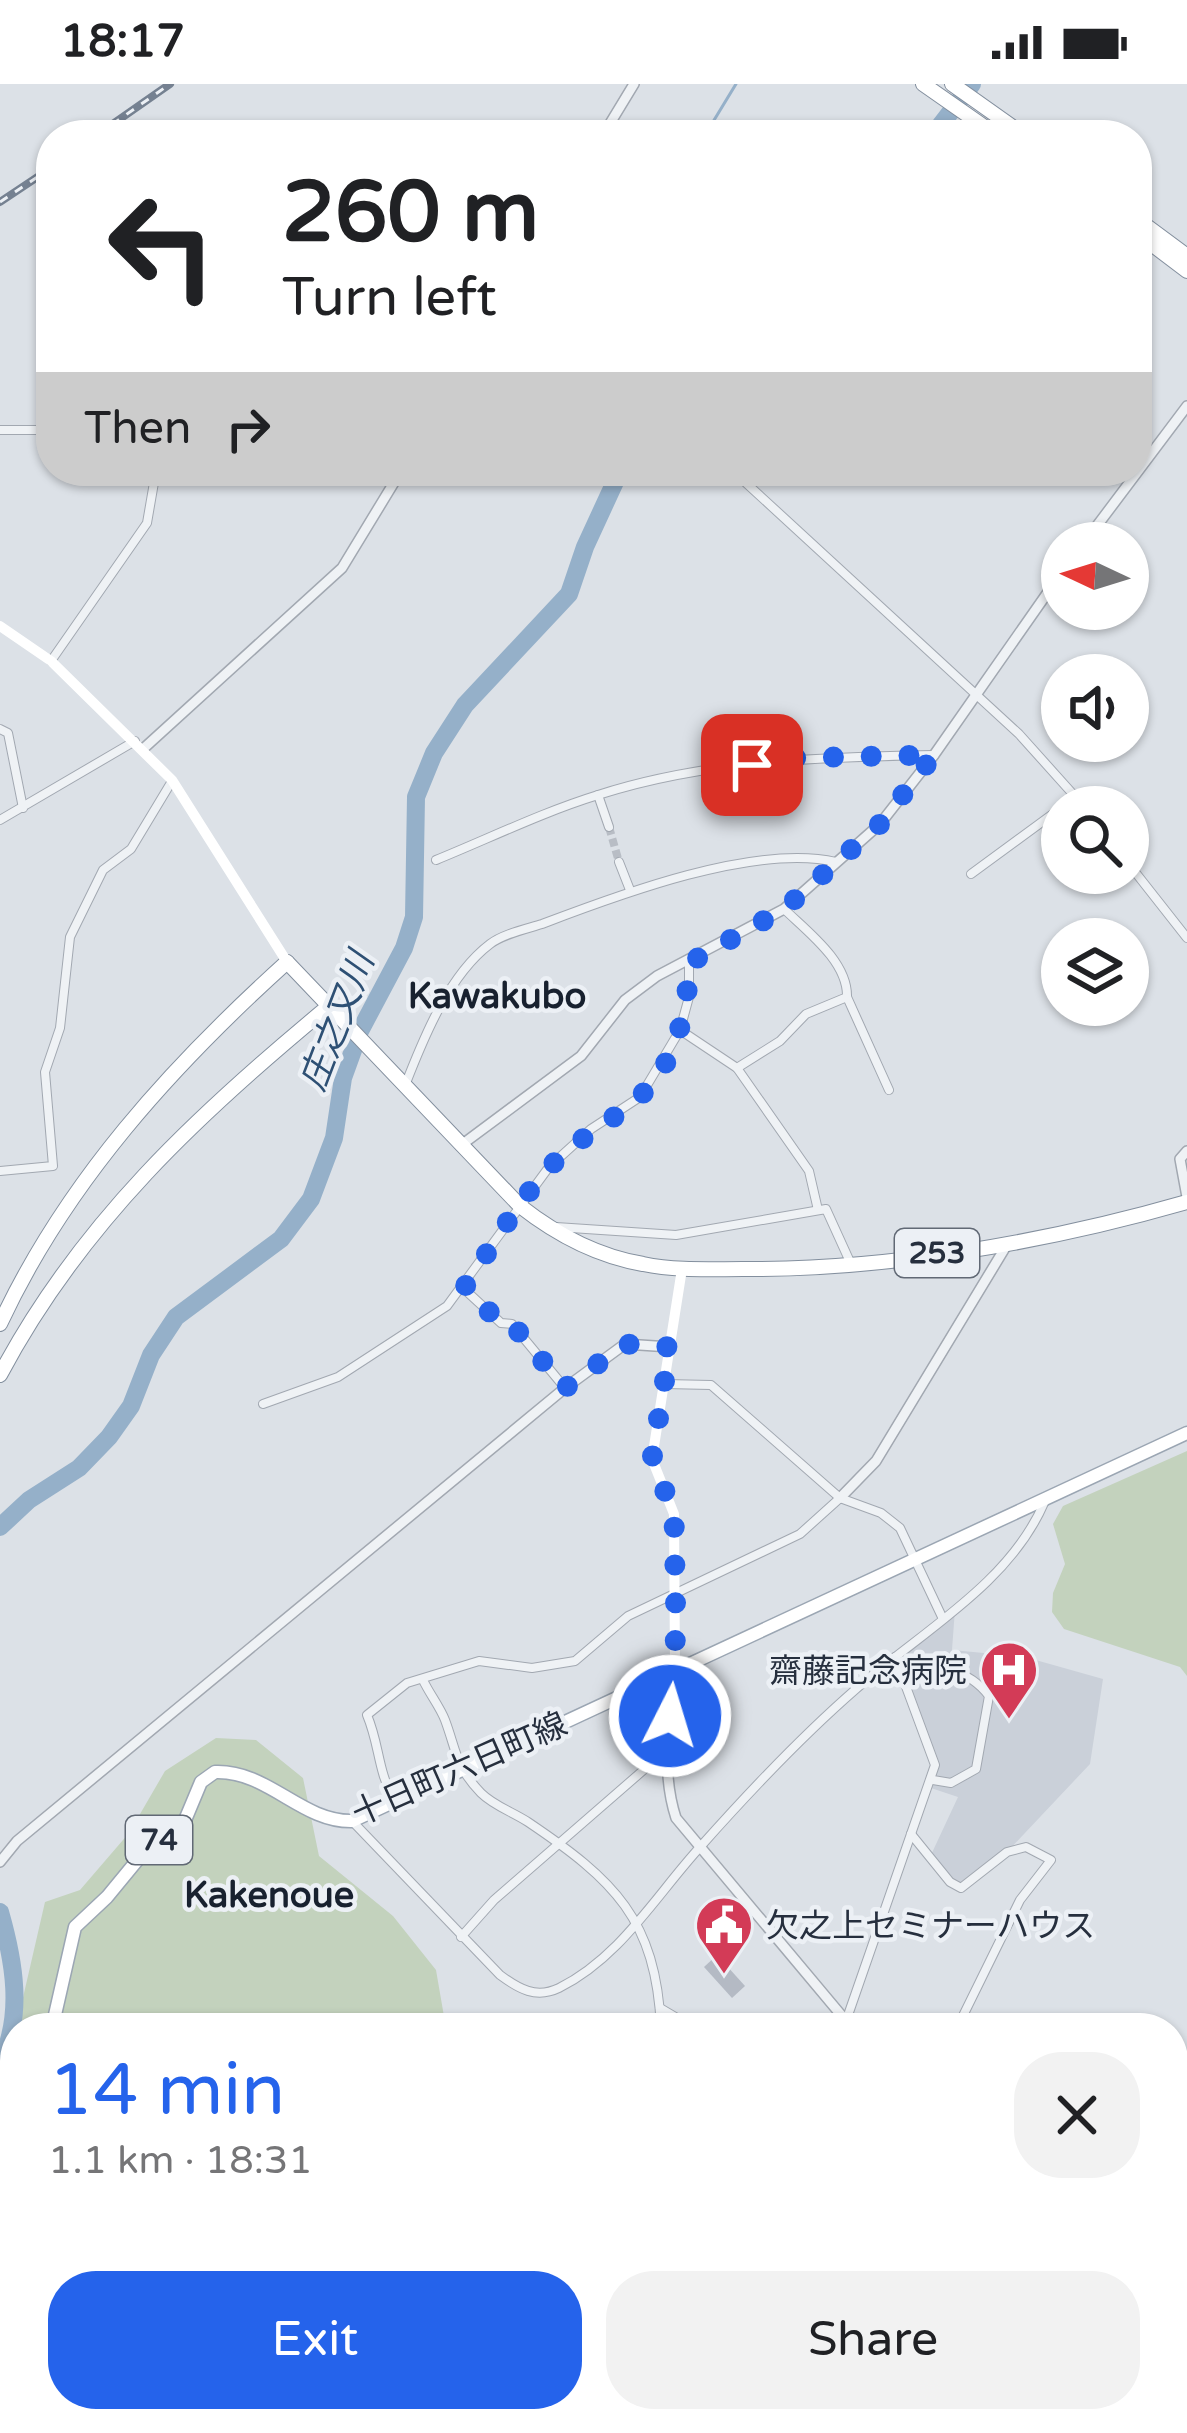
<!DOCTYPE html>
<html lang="en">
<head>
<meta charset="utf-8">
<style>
  :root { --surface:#fff; --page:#f2f2f2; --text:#202124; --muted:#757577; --accent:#2563eb }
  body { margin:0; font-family:"Varela Round","Noto Sans JP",sans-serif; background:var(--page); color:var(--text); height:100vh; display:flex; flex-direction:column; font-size:45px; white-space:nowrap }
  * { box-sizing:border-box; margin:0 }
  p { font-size:39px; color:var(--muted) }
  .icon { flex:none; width:66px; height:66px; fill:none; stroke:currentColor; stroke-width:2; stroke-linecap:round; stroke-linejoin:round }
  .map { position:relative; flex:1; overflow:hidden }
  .details { position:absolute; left:0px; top:1929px; width:1188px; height:420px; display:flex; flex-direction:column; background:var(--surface); border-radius:48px 48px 0 0; box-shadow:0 3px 9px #0004 }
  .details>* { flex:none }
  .guide { position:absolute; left:36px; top:36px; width:1116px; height:366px; border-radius:48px; box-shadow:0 3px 9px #0004; background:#fff; color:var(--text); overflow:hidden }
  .needle { width:78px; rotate:274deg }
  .tools { position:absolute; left:1041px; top:438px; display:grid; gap:24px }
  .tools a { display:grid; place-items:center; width:108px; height:108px; border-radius:50%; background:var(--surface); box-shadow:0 3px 9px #0004; font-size:60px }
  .pin { position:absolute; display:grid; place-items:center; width:102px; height:102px; color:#fff; margin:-51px; border-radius:24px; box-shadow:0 6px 18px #0006 }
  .me { position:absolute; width:132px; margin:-66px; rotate:5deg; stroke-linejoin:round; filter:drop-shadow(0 0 9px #0008) }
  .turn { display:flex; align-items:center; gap:42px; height:252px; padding:0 48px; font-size:54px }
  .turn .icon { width:156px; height:156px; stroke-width:2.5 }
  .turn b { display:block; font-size:84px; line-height:102px }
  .then { display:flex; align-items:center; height:114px; padding:0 48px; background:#0003; gap:24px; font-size:45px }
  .round { display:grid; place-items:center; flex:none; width:126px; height:126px; border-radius:48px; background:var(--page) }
  .overview { display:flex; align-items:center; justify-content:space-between; height:204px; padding:0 48px }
  h1 { font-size:72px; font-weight:600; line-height:90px; color:var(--accent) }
  .cta { display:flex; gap:24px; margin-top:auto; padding:24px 48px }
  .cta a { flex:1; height:138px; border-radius:48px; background:var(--accent); color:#fff; font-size:48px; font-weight:600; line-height:138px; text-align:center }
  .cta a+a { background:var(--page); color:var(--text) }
  .status { display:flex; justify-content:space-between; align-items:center; height:84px; padding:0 60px; background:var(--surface); direction:ltr }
  .status svg { height:33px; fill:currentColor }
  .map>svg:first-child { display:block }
  .built { fill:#cad0d9 }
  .green { fill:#c3d2bd }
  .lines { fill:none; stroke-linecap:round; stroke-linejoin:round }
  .stream { stroke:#95b0c9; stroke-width:3 }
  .river { stroke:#95b0c9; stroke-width:18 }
  .building { fill:#b4bac4 }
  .minor-tunnel { stroke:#b8bdc5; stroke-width:8; stroke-dasharray:8 4; stroke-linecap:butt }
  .minor-casing { stroke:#a2a8b1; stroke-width:10 }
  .tertiary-casing { stroke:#a2a8b1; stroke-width:12 }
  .primary-casing { stroke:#9ba6b3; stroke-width:15 }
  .trunk-casing { stroke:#838f9e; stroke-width:16 }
  .motorway-casing { stroke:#838f9e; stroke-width:16 }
  .minor { stroke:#eff2f5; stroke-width:8 }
  .tertiary { stroke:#eff2f5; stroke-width:9 }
  .secondary { stroke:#fff; stroke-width:10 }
  .primary { stroke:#fff; stroke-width:12 }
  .trunk { stroke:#fff; stroke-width:14 }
  .motorway { stroke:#fff; stroke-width:14 }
  .rail-casing { stroke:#758191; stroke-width:8 }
  .rail { stroke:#ecf0f5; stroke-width:3; stroke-dasharray:9; stroke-linecap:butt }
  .route { stroke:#2563eb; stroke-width:21; stroke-dasharray:0 37.8 }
  .labels { text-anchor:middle; stroke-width:9; stroke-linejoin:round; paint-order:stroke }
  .shield { fill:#ecf0f5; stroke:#616975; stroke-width:3 }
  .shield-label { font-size:30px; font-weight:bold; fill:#262f3e }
  .poi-label { font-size:33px; fill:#262f3e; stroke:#ecf0f5; text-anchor:end }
  .street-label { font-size:33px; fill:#262f3e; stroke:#ecf0f5 }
  .neighbourhood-label { font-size:36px; font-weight:bold; fill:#18212f; stroke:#ecf0f5 }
  .water-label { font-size:36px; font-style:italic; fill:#2e5074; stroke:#ecf0f5 }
</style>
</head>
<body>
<div class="status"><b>18:17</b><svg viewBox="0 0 49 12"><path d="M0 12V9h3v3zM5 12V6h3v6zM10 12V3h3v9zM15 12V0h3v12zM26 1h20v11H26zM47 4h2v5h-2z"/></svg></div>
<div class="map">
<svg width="1187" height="2349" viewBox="0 0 1187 2349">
  <rect width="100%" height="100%" fill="#dce1e7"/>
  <polygon class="built" points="955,1525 952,1566 1025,1573 1103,1595 1090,1680 1007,1768 961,1804 930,1773 958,1713 931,1704 935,1681 895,1573"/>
  <g class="green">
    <polygon points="1187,1367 1187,1592 1180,1583 1064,1545 1052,1528 1053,1509 1065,1480 1053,1440 1063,1422"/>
    <polygon points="216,1654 256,1656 303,1694 319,1772 393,1832 436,1886 446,1944 16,1944 45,1818 80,1806 129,1749 165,1687"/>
    <polygon points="27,2334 1018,2334 1017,2349 22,2349"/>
  </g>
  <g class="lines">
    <polyline class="stream" points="705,51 736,0"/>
    <g class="river">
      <polyline points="933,51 972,0"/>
      <polyline points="0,1443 29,1416 79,1384 109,1353 131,1322 151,1271 176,1233 281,1155 311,1115 334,1054 343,994 360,947 404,864 414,833 416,713 434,669 465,621 569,510 585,463 620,387"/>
      <path d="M 0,1828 C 14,1877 24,1932 0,1979"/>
    </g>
  </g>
  <polygon class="building" points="717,1871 745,1902 732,1914 704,1883"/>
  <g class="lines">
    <polyline class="minor-tunnel" points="609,743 619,778"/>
    <g class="minor-casing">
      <g id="minor">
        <polyline points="0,346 51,346"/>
        <polyline points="733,387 1019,650 1080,718"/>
        <polyline points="51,577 147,439 156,387"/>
        <polyline points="0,645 8,649 23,724"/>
        <polyline points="598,711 609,743"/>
        <polyline points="0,736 135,657"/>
        <path d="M 436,776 C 490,754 543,728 598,711 C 706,676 822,673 934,671"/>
        <polyline points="619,778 630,806"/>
        <polyline points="1128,779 1187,854"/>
        <polyline points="971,790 1076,713"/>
        <polyline points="847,913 889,1006"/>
        <polyline points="680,946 737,984 809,1087 818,1126"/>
        <path d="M 737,984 L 780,957 L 806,930 L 847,913 C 848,878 808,848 784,825"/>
        <path d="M 406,999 C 424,953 449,891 490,860 C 503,850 526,845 542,840 C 618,811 756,759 836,778"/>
        <polyline points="0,1087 53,1082 45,988 60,944 70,853 103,786 131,765 172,697"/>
        <polyline points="556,1143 676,1151 826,1125 851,1180"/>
        <polyline points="463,1204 501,1239 512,1240 565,1304"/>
        <polyline points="665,1300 711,1301 840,1414 881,1429 900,1444 943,1535"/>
        <polyline points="263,1320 338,1293 447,1222 549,1083 591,1045 640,1013 680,946 689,913 689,879"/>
        <path d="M 906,1592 C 934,1575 970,1587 989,1612 L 976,1685 L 951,1699 L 933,1696"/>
        <path d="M 423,1596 C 429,1609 440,1623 445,1636 C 457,1668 455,1682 481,1709 C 494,1722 513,1728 528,1738 C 614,1796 656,1835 661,1944"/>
        <path d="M 394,1716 C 377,1685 380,1662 367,1631 L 407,1599 L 479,1577 L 532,1584 L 575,1577 L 628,1532 L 800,1450 L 840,1414"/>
        <path d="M 353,1738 L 500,1891 C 519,1905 536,1915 559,1904 C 621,1873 656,1811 701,1762 C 749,1708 802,1652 856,1605 C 921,1548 1009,1500 1044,1419"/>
        <polyline points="911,1750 950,1798 961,1804 1007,1768 1026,1763 1051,1776 1020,1816 957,1944"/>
        <polyline points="461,1853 494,1816 647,1683 666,1678"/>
        <polyline points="660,1924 694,1944"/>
        <polyline points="846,1937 935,1681 895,1573"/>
      </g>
    </g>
    <g class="tertiary-casing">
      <g id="tertiary">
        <polyline points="603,51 634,0"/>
        <polyline points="1084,459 1187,322"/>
        <polyline points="143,665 342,484 401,387"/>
        <polyline points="460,1062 581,972 625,916 657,892 784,825 880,740 934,671 1062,488"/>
        <polyline points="1187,1067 1180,1075 1187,1113"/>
        <polyline points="840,1414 876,1377 1008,1159"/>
        <path d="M 675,1585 C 670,1636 660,1685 676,1734 L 852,1944"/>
        <polyline points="0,1778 17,1757 565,1304 625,1260 670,1263"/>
        <polyline points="1173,2260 1187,2268"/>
      </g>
    </g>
    <g class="primary-casing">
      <g id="primary">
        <path d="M 52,1944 L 75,1843 L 107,1813 L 149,1762 L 183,1741 L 201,1698 L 215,1688 C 268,1686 301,1738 352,1737 L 1187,1349"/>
        <polyline points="40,2349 43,2334"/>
      </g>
    </g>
    <g class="trunk-casing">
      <path id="trunk" d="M 287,878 L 520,1122 C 557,1151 596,1172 643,1180 C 676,1187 710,1185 743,1185 C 888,1186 1048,1158 1187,1118"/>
    </g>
    <g class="motorway-casing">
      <g id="motorway">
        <polyline points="923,0 996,51"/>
        <polyline points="952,0 1024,51"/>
        <polyline points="1137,135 1187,172"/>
        <polyline points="1137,149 1187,187"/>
        <path d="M 0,1240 C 66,1098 172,982 287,878"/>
        <path d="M 0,1291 C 80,1140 198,1030 329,922"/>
      </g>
    </g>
    <use href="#minor" class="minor"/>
    <use href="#tertiary" class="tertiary"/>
    <g class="secondary">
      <polyline points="0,542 51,577 172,696 287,878"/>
      <polyline points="675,1585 674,1430 652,1375 682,1185"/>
    </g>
    <use href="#primary" class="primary"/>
    <use href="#trunk" class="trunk"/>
    <use href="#motorway" class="motorway"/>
    <g class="rail-casing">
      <g id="rail">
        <polyline points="97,51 170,0"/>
        <polyline points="0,118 51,84"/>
      </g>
    </g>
    <use href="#rail" class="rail"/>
  </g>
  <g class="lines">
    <path class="route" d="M 670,1632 L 676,1546 L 674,1430 L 652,1375 L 670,1263 L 625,1260 L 565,1304 L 512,1240 L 501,1239 L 464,1204 C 491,1164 517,1119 550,1083 C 576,1055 610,1039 638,1014 C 676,981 688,926 689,879 L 784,825 L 880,740 L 934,671 L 789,674 L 752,681"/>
  </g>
  <defs>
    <g id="hospital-pin" transform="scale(3)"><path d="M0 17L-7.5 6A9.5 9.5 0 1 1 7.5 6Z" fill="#d33b57" stroke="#ecf0f5"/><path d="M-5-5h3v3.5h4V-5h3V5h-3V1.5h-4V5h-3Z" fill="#fff"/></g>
    <g id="civic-pin" transform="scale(3)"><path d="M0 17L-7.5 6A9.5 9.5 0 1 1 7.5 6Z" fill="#d33b57" stroke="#ecf0f5"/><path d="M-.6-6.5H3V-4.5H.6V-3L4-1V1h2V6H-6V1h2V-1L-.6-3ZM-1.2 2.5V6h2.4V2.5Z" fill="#fff"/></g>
  </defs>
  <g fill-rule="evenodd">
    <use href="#hospital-pin" x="1009" y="1586"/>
    <use href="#civic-pin" x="724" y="1841"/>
  </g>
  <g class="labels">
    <g class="shield">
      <rect x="895" y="1145" width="84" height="48" rx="9"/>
      <rect x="126" y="1732" width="66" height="48" rx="9"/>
    </g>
    <g class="shield-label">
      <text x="937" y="1179">253</text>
      <text x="159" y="1766">74</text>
    </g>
    <g class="poi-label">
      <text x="967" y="1598">齋藤記念病院</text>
      <text x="766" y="1853" text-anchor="start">欠之上セミナーハウス</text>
    </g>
    <g class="street-label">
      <text transform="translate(459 1684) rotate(-24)" y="12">十日町六日町線</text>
    </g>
    <g class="neighbourhood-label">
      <text x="497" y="924">Kawakubo</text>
      <text x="269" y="1823">Kakenoue</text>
    </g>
    <g class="water-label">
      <text transform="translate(336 937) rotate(-69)" y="13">庄之又川</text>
    </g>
  </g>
</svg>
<div class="tools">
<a><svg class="needle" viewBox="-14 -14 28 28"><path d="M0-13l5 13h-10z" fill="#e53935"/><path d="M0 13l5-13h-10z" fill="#757577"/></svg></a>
<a><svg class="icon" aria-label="sound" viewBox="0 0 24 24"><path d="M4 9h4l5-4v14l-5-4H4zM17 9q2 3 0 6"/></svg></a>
<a><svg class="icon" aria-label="search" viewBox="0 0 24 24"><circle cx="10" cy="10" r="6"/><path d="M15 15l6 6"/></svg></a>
<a><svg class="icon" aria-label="layers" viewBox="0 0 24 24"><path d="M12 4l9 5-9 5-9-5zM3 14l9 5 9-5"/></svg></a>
</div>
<div class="pin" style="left:752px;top:681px;background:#d93025"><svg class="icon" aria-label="arrive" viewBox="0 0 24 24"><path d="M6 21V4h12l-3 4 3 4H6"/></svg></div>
<svg class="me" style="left:670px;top:1632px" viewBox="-20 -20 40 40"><circle r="17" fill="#2563eb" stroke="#fff" stroke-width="3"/><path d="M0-11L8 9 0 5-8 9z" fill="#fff"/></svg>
<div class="guide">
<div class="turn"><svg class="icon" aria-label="left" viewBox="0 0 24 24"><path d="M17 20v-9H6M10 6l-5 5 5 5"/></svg><div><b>260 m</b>Turn left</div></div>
<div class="then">Then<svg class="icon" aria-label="right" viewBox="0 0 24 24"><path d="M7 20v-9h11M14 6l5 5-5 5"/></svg></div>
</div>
<section class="details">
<div class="overview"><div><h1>14 min</h1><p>1.1 km · 18:31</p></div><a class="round"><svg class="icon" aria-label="close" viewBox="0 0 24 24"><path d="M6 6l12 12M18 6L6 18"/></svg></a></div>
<div class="cta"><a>Exit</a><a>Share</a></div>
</section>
</div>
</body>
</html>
